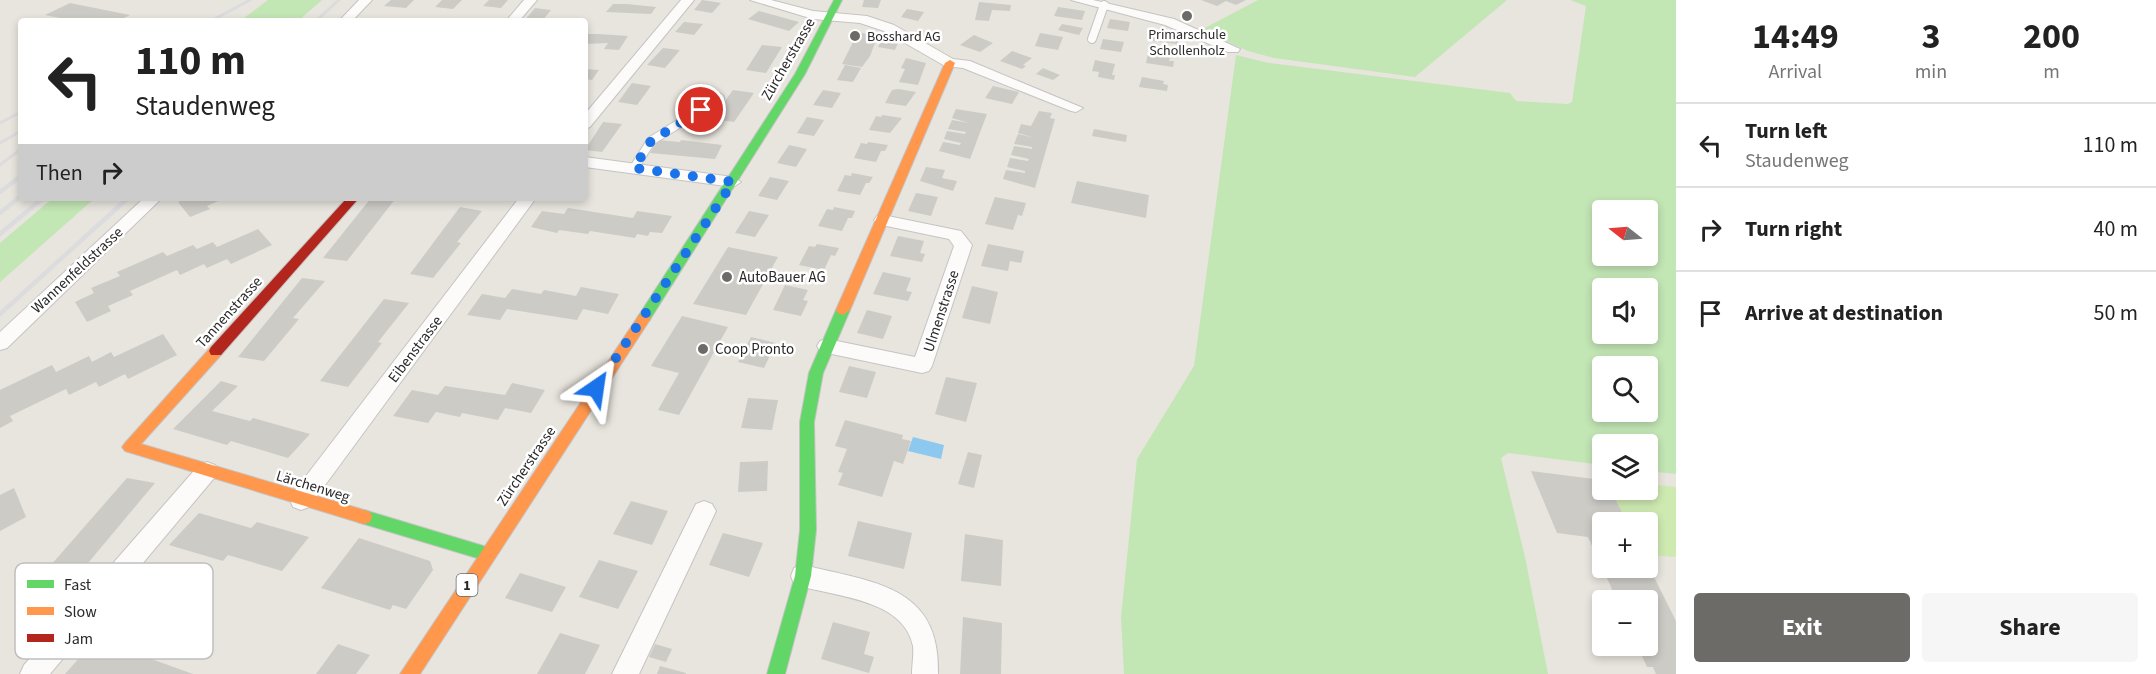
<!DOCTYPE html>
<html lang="en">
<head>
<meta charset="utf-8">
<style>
  :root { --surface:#fff; --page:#f6f6f6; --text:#222; --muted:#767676; --line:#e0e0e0; --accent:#6c6b68 }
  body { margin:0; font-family:"Source Sans 3",sans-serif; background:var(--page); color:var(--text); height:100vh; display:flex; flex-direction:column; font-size:22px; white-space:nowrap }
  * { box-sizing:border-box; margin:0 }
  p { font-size:20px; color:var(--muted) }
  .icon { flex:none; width:33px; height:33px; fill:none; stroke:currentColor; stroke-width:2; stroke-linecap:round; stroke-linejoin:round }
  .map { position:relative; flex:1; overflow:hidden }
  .side { display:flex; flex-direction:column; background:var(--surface); width:480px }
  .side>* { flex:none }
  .guide { position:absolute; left:18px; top:18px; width:570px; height:183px; border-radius:6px; box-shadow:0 3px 9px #0003; background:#fff; color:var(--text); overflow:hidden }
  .needle { width:39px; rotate:287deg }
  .fabs { position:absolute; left:1592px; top:200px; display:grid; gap:12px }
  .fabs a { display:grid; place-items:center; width:66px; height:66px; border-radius:6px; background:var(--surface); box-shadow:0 3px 9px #0003; font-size:30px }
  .pin { position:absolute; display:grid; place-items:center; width:51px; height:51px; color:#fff; margin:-26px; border:3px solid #fff; border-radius:50%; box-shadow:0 2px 6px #0007 }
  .me { position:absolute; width:66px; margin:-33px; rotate:32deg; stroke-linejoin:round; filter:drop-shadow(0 0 4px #0008) }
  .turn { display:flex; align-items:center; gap:21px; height:126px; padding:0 18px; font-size:27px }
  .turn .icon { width:78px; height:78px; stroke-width:2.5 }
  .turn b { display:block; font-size:42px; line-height:51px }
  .then { display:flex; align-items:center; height:57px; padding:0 18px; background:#0003; gap:12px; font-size:22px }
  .eta { display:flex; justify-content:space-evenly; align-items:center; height:102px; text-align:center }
  .eta b { font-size:36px; font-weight:700; line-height:42px }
  .button { display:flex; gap:12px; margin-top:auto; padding:12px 18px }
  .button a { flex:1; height:69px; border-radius:6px; background:var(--accent); color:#fff; font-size:24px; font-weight:700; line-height:69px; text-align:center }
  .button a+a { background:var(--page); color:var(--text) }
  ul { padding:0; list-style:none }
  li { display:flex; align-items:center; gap:18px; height:84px; padding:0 18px; border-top:2px solid var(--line) }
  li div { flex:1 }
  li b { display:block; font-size:22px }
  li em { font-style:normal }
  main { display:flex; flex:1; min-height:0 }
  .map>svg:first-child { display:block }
  .green { fill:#c3e6b5; fill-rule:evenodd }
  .pitch { fill:#ceeab1 }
  .water { fill:#8dc9ee }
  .building { fill:#cdcbc6 }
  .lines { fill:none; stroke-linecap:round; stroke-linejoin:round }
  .lane-casing { stroke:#c5c4c4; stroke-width:10 }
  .street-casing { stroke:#c5c4c4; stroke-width:2 }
  .fast-casing { stroke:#c5c4c4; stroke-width:2 }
  .slow-casing { stroke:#c5c4c4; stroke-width:2 }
  .jam-casing { stroke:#c5c4c4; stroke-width:2 }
  .lane { stroke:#fcfbfa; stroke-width:8 }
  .street { fill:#fcfbfa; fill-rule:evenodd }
  .fast { fill:#63d668; fill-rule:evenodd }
  .slow { fill:#ff974d; fill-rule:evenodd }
  .jam { fill:#b3261e; fill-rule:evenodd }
  .rail-far1 { stroke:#dcdcde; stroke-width:3 }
  .rail { stroke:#dcdcde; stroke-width:4.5 }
  .route { stroke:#1a73e8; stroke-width:10; stroke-dasharray:0 18 }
  .poi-dot { fill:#6c6b68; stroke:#fff; stroke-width:2 }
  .labels { text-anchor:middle; stroke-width:5; stroke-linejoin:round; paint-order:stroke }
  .far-poi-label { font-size:14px; fill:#292929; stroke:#fff }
  .shield { fill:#fff; stroke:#696969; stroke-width:1.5 }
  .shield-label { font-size:14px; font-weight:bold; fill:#292929 }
  .street-label { font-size:15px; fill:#292929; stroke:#fff }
  .poi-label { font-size:15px; fill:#292929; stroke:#fff; text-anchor:start }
  .key { fill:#fff; stroke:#bfbfbf; stroke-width:1.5 }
  .key-label { font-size:16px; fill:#292929 }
</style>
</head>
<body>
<main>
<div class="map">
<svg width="1676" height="674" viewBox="0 0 1676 674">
  <rect width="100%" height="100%" fill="#e8e5de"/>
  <g class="green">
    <polygon points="268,0 322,0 298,21 240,21"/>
    <polygon points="1258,0 1507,0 1415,77 1274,58 1248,51 1201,30"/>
    <path d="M 1570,0 L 1676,0 L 1676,474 L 1647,471 L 1647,444 L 1602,444 L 1602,465 L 1508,453 L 1501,458 L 1525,557 L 1548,674 L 1124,674 L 1121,617 L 1137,459 L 1194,366 L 1236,55 L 1269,63 L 1510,93 L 1516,101 L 1568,104 L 1572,102 L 1586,6 ZM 1602,210 L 1647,210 L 1647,255 L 1602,255 ZM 1602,288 L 1647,288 L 1647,333 L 1602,333 ZM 1602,366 L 1647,366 L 1647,411 L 1602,411 Z"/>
    <polygon points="53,198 95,198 0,282 0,243"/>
  </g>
  <polygon class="pitch" points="1647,484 1676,487 1676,557 1647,555 1647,522 1627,522 1610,489 1647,489"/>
  <polygon class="water" points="913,437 944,445 941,459 908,451"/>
  <g class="building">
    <polygon points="391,0 414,0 406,8 384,6"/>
    <polygon points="442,0 462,0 453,9 435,7"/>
    <polygon points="489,0 508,0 501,8 483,6"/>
    <polygon points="702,0 721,3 712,13 694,10"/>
    <polygon points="864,0 881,0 878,8 862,7"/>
    <polygon points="1201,0 1246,0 1236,5 1226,1 1217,6"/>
    <polygon points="979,2 1011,5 1010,11 992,10 989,21 975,20"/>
    <polygon points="70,3 130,15 118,21 75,21 45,15"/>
    <polygon points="613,4 627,4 656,7 651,14 606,12"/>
    <polygon points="1058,7 1085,11 1082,20 1054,16"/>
    <polygon points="535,8 551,10 542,21 524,21"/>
    <polygon points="907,9 924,12 918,21 901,17"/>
    <polygon points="759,11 799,22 789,31 748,19"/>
    <polygon points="1110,19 1130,22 1128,31 1107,28"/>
    <polygon points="684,22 703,24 694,35 675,32"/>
    <polygon points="1062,24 1083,28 1079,35 1058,30"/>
    <polygon points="851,32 878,35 870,56 862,67 842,64 855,38 848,37"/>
    <polygon points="1154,32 1174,35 1174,38 1179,39 1177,44 1151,41"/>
    <polygon points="1040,33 1063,37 1058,50 1035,46"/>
    <polygon points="585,34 598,34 628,36 619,50 604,49 608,43 585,44"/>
    <polygon points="974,35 993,43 980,52 960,45"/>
    <polygon points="1103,39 1124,42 1121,52 1100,49"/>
    <polygon points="881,41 898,43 895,50 878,47"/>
    <polygon points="762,45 782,47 766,73 746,70"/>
    <polygon points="663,48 680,50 665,68 647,65"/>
    <polygon points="1012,51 1032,58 1023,65 1026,66 1022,69 1000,61"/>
    <polygon points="1148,54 1170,57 1169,61 1174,61 1173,67 1146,63"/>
    <polygon points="906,58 926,63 918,85 899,82 905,69 901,68"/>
    <polygon points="1095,60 1115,64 1112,75 1115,75 1114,80 1098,77 1099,72 1092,71"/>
    <polygon points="845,65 861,68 853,82 837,80"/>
    <polygon points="1043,68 1060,75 1053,80 1036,74"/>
    <polygon points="585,69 599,70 592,80 585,79"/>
    <polygon points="1142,77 1164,81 1163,84 1168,85 1167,91 1139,87"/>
    <polygon points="632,83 651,86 637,105 618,102"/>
    <polygon points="993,86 1019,92 1012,104 985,98"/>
    <polygon points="898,89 916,92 906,106 885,103 892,90"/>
    <polygon points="733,90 754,93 734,122 712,119"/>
    <polygon points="823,90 841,93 832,108 813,105"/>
    <polygon points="956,109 987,114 970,159 939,151 943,142 960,145 961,143 944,139 947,131 965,134 966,132 948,129 952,120 969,123 952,118"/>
    <polygon points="1039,111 1052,113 1050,118 1055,119 1035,188 1003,179 1006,170 1025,173 1025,171 1007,167 1010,158 1028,161 1029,159 1011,155 1014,146 1032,149 1032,147 1014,144 1018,134 1035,138 1018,133 1021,124 1031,126"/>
    <polygon points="882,115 902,118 890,133 869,130 876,116 881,117"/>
    <polygon points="807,117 824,120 814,136 797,133"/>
    <polygon points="603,122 622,124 602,152 585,150"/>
    <polygon points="1094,129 1127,135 1126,142 1092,136"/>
    <polygon points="658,140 680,142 681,140 722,145 715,159 650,153"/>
    <polygon points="868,142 888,145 885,151 881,151 876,162 854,158 861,143 867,144"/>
    <polygon points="789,145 807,149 796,167 777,163"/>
    <polygon points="926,167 945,170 942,178 957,181 953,191 920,181"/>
    <polygon points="852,173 873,177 869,183 866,183 860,195 837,191 845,175 851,176"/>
    <polygon points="770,177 789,181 777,200 758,196"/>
    <polygon points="1077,181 1149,195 1146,218 1071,203"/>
    <polygon points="916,193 938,197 931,216 908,211"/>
    <polygon points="995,197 1026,203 1022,216 1018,215 1013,230 985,224"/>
    <polygon points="188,198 225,198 207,206 210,209 190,217 178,202"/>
    <polygon points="371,198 396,198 347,261 323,258"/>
    <polygon points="460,207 482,211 457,242 461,243 433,278 410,274"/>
    <polygon points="834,207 855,211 852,218 848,218 842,231 818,226 827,209 833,210"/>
    <polygon points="568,208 633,218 637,211 672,216 662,233 650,232 648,236 637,234 635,238 590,231 588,234 559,230 557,233 531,227 542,211 564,214"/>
    <polygon points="749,211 769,215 755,237 735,233"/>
    <polygon points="258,229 272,245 231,264 227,259 207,268 204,264 180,275 177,270 130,291 133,295 108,306 111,311 87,322 75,302 94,293 91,288 120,276 117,272 163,252 167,256 193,245 197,249 213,242 217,247"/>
    <polygon points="898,236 924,241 920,253 925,254 922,262 890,256"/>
    <polygon points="817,244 839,248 835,256 831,255 824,270 799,265 809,246 815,247"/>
    <polygon points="988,244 1024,251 1021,263 1010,261 1008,271 981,266"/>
    <polygon points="728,247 778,257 746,315 693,304"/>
    <polygon points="883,272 911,278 906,291 912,292 908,301 873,294"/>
    <polygon points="302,278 325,281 293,318 299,319 264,361 238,357"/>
    <polygon points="785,285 808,290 803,300 808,301 801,316 773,310"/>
    <polygon points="972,286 998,292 990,324 962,318"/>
    <polygon points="581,287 619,294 608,314 583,309 577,320 507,309 500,320 467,315 482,294 505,298 512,289 541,294 544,290 576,296"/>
    <polygon points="384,299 409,303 378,342 382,343 348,387 320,381"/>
    <polygon points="867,310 892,316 883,339 857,333"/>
    <polygon points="682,316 728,327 679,415 658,410 679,373 651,366"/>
    <polygon points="163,334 177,355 128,379 125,374 99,387 96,382 69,395 66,389 10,416 13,421 0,428 0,390 52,365 56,372 89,356 92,362 111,352 114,357"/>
    <polygon points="751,337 776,343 764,368 738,362"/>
    <polygon points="849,366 876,372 867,398 839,392"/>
    <polygon points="946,377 977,383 966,422 935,414"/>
    <polygon points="221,381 238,386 212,411 250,421 253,418 310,434 288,458 231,441 227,445 173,429"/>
    <polygon points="512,383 545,390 531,413 505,408 498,420 462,413 460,417 436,412 428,423 393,416 412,390 438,395 445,386 505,395"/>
    <polygon points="748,398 778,400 772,430 741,428"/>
    <polygon points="845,420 903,435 902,439 911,441 903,464 894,461 882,497 838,485 843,473 838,472 847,449 835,446"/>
    <polygon points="968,452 982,455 974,488 958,484"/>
    <polygon points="768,461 767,491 738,492 740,462"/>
    <polygon points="1531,471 1602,480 1602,489 1610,489 1627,522 1602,522 1602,567 1647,567 1647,563 1676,621 1676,674 1656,674 1653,667 1647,667 1637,645 1647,645 1647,600 1617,600 1588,537 1557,533"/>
    <polygon points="127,478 155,483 47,612 16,605"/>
    <polygon points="14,488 26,517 0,531 0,495"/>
    <polygon points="631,501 668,511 652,545 613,534"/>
    <polygon points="199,513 251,528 257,522 309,537 282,571 228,555 223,561 169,545"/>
    <polygon points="858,521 912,533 904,569 848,556"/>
    <polygon points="723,533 763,543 749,577 709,565"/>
    <polygon points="965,534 1003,540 1001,586 961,581"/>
    <polygon points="359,538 430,561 433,570 406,609 393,605 390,610 321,588"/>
    <polygon points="599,560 638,571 618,609 579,597"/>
    <polygon points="520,573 566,587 552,612 505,598"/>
    <polygon points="963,617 1002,623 1001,674 960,674"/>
    <polygon points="833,622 870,632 864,654 874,657 869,673 821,659"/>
    <polygon points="560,633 600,645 585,674 537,674"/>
    <polygon points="96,639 193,674 65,674"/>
    <polygon points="338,644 370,655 356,674 316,674"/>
    <polygon points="655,644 672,649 666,662 649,657"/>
    <polygon points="660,666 686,673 686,674 657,674"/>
  </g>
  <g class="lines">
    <g class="lane-casing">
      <g id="lane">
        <polyline points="1092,39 1104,5"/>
        <polyline points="634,168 651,141 720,98"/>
      </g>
    </g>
    <g class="street-casing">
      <g id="street">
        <polygon points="359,0 372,0 352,21 339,21"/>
        <polygon points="524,0 537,0 519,21 506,21"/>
        <polygon points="681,0 694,0 590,127 585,129 585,114"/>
        <polygon points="750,0 771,0 813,11 867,16 894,25 953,59 970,61 1083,108 1076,112 1071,111 963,68 945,66 884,31 860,23 813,19"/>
        <polygon points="1071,0 1093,0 1174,19 1240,49 1238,52 1228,52 1165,25"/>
        <polygon points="585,157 733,177 741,182 733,187 585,167"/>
        <polygon points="144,198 162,198 7,348 0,350 0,332"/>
        <polygon points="519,198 536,198 309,507 301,510 293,507 290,500 293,493"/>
        <polygon points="883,215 961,231 972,245 932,366 929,371 922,373 827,353 820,351 817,346 820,341 827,339 915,357 954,246 949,239 877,224 874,220 877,216"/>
        <polygon points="207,462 215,465 218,471 215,477 50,674 20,674 24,665 199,465"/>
        <polygon points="704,501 712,504 716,511 639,674 612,674 696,504"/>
        <path d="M 803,565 C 872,582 941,585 938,674 L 912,674 C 912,665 914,655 913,646 C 903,597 831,597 794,584 L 791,576 L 794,568 Z"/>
      </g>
    </g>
    <g class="fast-casing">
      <g id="fast">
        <polygon points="834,0 842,0 805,74 649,321 639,321 637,318 639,315 795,74"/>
        <polygon points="843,305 850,310 823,373 814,422 816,530 811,576 785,674 767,674 795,576 800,530 800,422 809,373 836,310"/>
        <polygon points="364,510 487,547 493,549 495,554 493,559 487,561 364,524 358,522 356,517 358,512"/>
      </g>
    </g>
    <g class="slow-casing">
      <g id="slow">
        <polygon points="950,60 955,63 850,310 843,315 838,313 836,310 945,63"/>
        <polygon points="644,313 651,318 649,321 420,674 400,674 639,315"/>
        <polygon points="216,346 223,351 221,355 141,444 364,510 370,512 372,517 370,522 364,524 125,451 122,447 125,443 211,347"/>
      </g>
    </g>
    <g class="jam-casing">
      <polygon id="jam" points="347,198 359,198 221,355 211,355 209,351 211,347"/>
    </g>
    <use href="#lane" class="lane"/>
    <use href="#street" class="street"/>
    <use href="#fast" class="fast"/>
    <use href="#slow" class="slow"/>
    <use href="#jam" class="jam"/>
    <g class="rail-far1">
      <polyline points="211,21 250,0"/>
      <polyline points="316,21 339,0"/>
      <polyline points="0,123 21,112"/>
      <polyline points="0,143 21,131"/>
      <polyline points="0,165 21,149"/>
    </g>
    <g class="rail">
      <polyline points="0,192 21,176"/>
      <polyline points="0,213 21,196"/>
      <polyline points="0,234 43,198"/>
      <polyline points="0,314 128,198"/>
    </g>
  </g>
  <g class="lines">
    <polyline class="route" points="596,388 733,182 634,168 651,141 701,110"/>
  </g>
  <g class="poi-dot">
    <circle cx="1187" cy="16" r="6"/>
    <circle cx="855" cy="36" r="6"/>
    <circle cx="727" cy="277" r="6"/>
    <circle cx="703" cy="349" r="6"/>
  </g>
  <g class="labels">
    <g class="far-poi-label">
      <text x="1187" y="39">Primarschule<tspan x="1187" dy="16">Schollenholz</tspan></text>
      <text x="867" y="41" text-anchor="start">Bosshard AG</text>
    </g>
    <rect class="shield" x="456.5" y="574" width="21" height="22" rx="4.5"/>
    <g class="shield-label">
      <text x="467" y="590">1</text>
    </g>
    <g class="street-label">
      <text transform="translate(788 59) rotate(-60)" y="5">Zürcherstrasse</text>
      <text transform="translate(77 270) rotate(-43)" y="5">Wannenfeldstrasse</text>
      <text transform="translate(941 311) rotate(-72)" y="5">Ulmenstrasse</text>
      <text transform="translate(229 312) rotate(-48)" y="5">Tannenstrasse</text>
      <text transform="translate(415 349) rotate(-53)" y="5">Eibenstrasse</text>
      <text transform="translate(526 466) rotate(-56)" y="5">Zürcherstrasse</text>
      <text transform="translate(313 486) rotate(17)" y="5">Lärchenweg</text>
    </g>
    <g class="poi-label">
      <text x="739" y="282">AutoBauer AG</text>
      <text x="715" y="354">Coop Pronto</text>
    </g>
  </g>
  <rect x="15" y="563" width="198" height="96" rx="9" class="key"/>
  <rect x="27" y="580" width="27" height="8" fill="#63d668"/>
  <rect x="27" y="607" width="27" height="8" fill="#ff974d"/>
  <rect x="27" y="634" width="27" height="8" fill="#b3261e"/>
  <g class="key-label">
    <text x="64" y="590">Fast</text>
    <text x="64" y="617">Slow</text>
    <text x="64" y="644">Jam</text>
  </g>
</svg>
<div class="fabs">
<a><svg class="needle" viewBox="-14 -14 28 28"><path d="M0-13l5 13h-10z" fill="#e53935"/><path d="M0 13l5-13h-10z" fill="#767676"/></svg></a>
<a><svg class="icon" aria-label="sound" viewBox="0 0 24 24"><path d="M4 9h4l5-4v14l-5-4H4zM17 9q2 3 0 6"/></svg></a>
<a><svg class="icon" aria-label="search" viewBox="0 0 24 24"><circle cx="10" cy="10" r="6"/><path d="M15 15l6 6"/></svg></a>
<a><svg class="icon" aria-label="layers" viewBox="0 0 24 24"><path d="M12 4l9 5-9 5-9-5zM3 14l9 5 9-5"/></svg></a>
<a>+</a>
<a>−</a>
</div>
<div class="pin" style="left:701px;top:110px;background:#d93025"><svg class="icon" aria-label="arrive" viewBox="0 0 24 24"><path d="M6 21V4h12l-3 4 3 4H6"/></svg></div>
<svg class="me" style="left:596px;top:388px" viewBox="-20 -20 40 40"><path d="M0-17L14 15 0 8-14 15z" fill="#1a73e8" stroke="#fff" stroke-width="4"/></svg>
<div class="guide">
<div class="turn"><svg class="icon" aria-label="left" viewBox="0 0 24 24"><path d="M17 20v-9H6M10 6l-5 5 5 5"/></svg><div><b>110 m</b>Staudenweg</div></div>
<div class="then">Then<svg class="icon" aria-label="right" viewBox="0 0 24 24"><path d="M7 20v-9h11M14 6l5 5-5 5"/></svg></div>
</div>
</div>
<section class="side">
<div class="eta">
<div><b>14:49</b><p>Arrival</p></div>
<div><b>3</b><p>min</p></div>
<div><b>200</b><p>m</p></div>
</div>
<ul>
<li><svg class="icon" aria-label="left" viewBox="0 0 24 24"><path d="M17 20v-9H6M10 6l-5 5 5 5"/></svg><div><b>Turn left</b><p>Staudenweg</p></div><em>110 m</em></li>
<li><svg class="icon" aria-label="right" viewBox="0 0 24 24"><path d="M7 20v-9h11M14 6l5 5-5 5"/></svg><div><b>Turn right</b></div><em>40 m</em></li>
<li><svg class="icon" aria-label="arrive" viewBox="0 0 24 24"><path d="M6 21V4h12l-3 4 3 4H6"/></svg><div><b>Arrive at destination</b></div><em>50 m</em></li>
</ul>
<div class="button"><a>Exit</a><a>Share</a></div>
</section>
</main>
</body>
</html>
